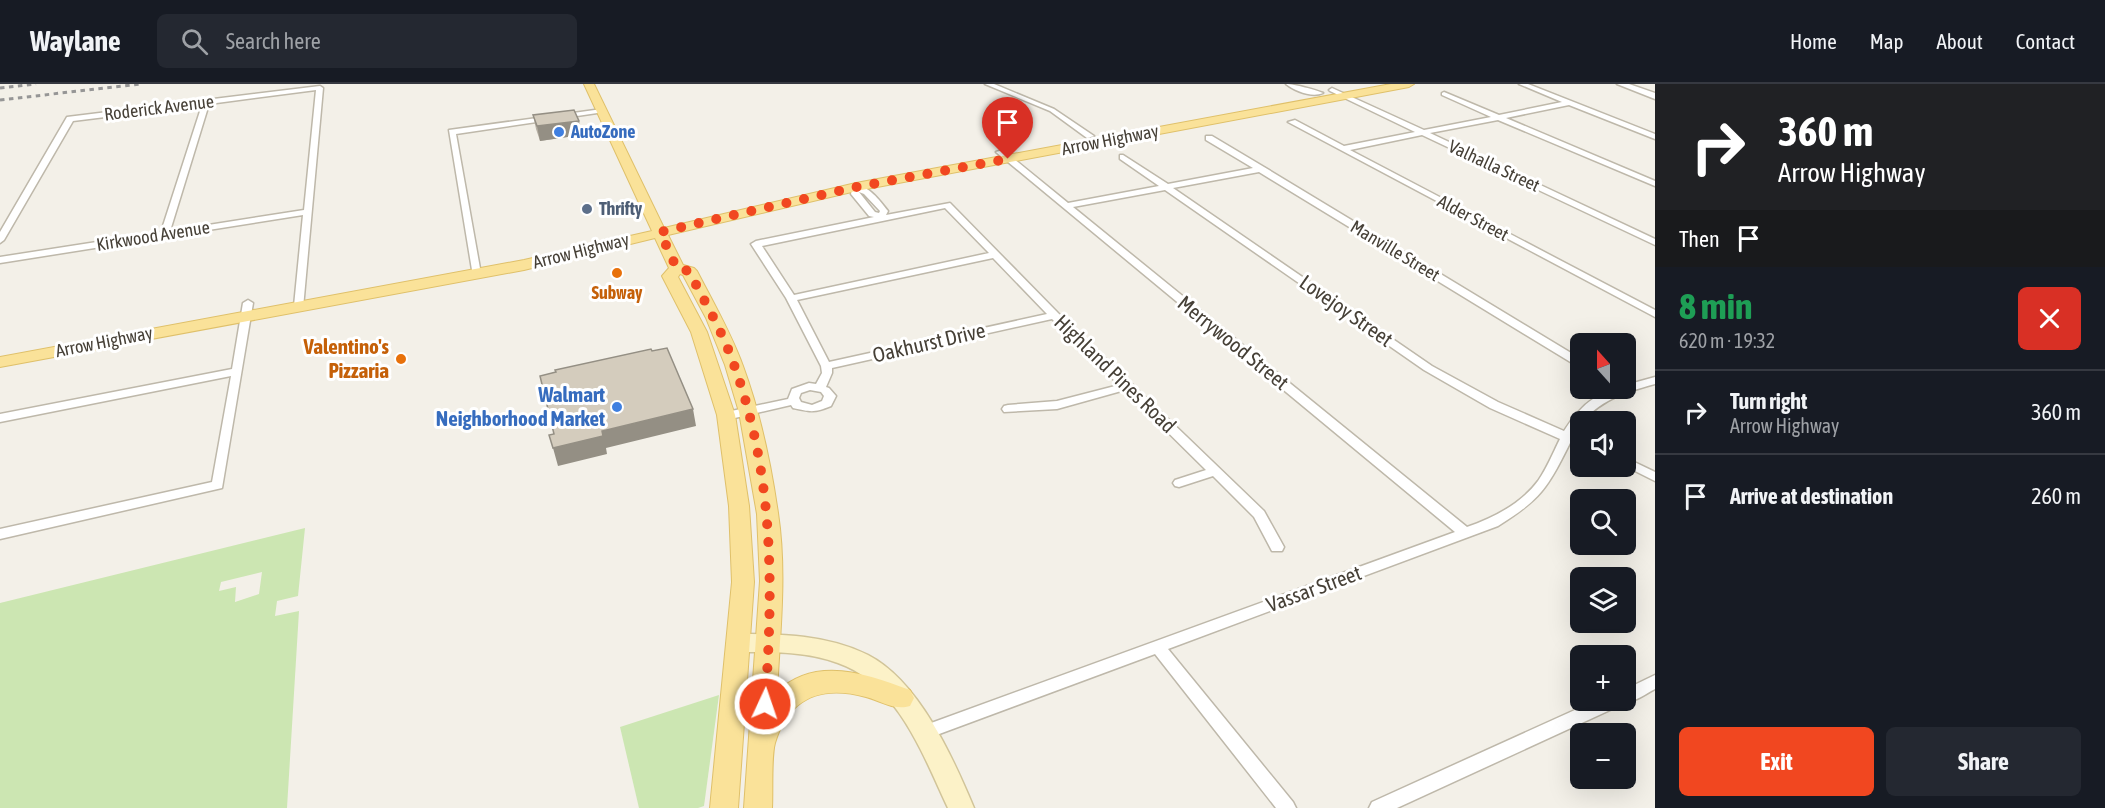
<!DOCTYPE html>
<html lang="en">
<head>
<meta charset="utf-8">
<style>
  :root { --surface:#171b24; --page:#242831; --text:#f1f3f6; --muted:#9ea1a6; --line:#363941; --accent:#f14720 }
  body { margin:0; font-family:"Asap Condensed",sans-serif; background:var(--page); color:var(--text); height:100vh; display:flex; flex-direction:column; font-size:22px; white-space:nowrap }
  * { box-sizing:border-box; margin:0 }
  p { font-size:20px; color:var(--muted) }
  .icon { flex:none; width:33px; height:33px; fill:none; stroke:currentColor; stroke-width:2; stroke-linecap:round; stroke-linejoin:round }
  .map { position:relative; flex:1; overflow:hidden }
  .side { display:flex; flex-direction:column; background:var(--surface); width:450px }
  .side>* { flex:none }
  .guide { background:#202124; color:#fff; overflow:hidden }
  .needle { width:39px; rotate:339deg }
  .tools { position:absolute; left:1570px; top:249px; display:grid; gap:12px }
  .tools a { display:grid; place-items:center; width:66px; height:66px; border-radius:9px; background:var(--surface); box-shadow:0 6px 24px #0002; font-size:30px }
  .pin { position:absolute; display:grid; place-items:center; width:51px; height:51px; color:#fff; margin:-62px -26px; border-radius:50% 50% 50% 0; rotate:-45deg; box-shadow:0 0 6px #0007 }
  .pin .icon { rotate:45deg }
  .me { position:absolute; width:66px; margin:-33px; rotate:3deg; stroke-linejoin:round; filter:drop-shadow(0 0 4px #0008) }
  .turn { display:flex; align-items:center; gap:21px; height:126px; padding:0 24px; font-size:27px }
  .turn .icon { width:78px; height:78px; stroke-width:2.5 }
  .turn b { display:block; font-size:42px; line-height:51px }
  .then { display:flex; align-items:center; height:57px; padding:0 24px; background:#0003; gap:12px; font-size:22px }
  .round { display:grid; place-items:center; flex:none; width:63px; height:63px; border-radius:9px; background:var(--page) }
  .head { display:flex; align-items:center; justify-content:space-between; height:102px; padding:0 24px }
  h1 { font-size:36px; font-weight:700; line-height:45px; color:#1e9e55 }
  .primary-button { display:flex; gap:12px; margin-top:auto; padding:12px 24px }
  .primary-button a { flex:1; height:69px; border-radius:9px; background:var(--accent); color:#fff; font-size:24px; font-weight:700; line-height:69px; text-align:center }
  .primary-button a+a { background:var(--page); color:var(--text) }
  ul { padding:0; list-style:none }
  li { display:flex; align-items:center; gap:18px; height:84px; padding:0 24px; border-top:2px solid var(--line) }
  li div { flex:1 }
  li b { display:block; font-size:22px }
  li em { font-style:normal }
  header { display:flex; align-items:center; gap:36px; box-sizing:border-box; height:84px; padding:0 30px; background:var(--surface); border-bottom:2px solid var(--line) }
  header strong { font-size:28px }
  nav { display:flex; gap:33px; margin-inline-start:auto; font-size:21px }
  .search { width:420px; height:54px; background:var(--page); display:flex; align-items:center; gap:15px; box-sizing:border-box; padding:0 21px; border-radius:9px; color:var(--muted); font-size:22px }
  main { display:flex; flex:1; min-height:0 }
  .map>svg:first-child { display:block }
  .green { fill:#cce6b2; fill-rule:evenodd }
  .lines { fill:none; stroke-linecap:round; stroke-linejoin:round }
  .minor-casing { stroke:#beb8aa; stroke-width:3 }
  .tertiary-casing { stroke:#beb8aa; stroke-width:3 }
  .secondary-casing { stroke:#d1c499; stroke-width:3 }
  .primary-casing { stroke:#dfc06a; stroke-width:2 }
  .minor { fill:#fff; fill-rule:evenodd }
  .tertiary { fill:#fff; fill-rule:evenodd }
  .secondary { fill:#fcf2c8; fill-rule:evenodd }
  .primary { fill:#fae299; fill-rule:evenodd }
  .rail { stroke:#969696; stroke-width:3; stroke-dasharray:4.5 4.5; stroke-linecap:butt }
  .wall { fill:#b6afa3 }
  .shaded-wall { fill:#948f84 }
  .building { fill:#d4ccbd; stroke:#948f84; stroke-width:1.5 }
  .route { stroke:#f14720; stroke-width:10; stroke-dasharray:0 18 }
  .shop-dot { fill:#3f7fe0; stroke:#fff; stroke-width:2 }
  .service-dot { fill:#5c6f8a; stroke:#fff; stroke-width:2 }
  .food-dot { fill:#e8710a; stroke:#fff; stroke-width:2 }
  .labels { text-anchor:middle; stroke-width:6; stroke-linejoin:round; paint-order:stroke }
  .far-street-label { font-size:18px; fill:#464037; stroke:#fff }
  .far-shop-label { font-size:18px; font-weight:bold; fill:#366cbe; stroke:#fff; text-anchor:start }
  .far-service-label { font-size:18px; font-weight:bold; fill:#4e5e75; stroke:#fff; text-anchor:start }
  .far-food-label { font-size:18px; font-weight:bold; fill:#c56008; stroke:#fff }
  .street-label { font-size:21px; fill:#464037; stroke:#fff }
  .food-label { font-size:21px; font-weight:bold; fill:#c56008; stroke:#fff; text-anchor:end }
  .shop-label { font-size:21px; font-weight:bold; fill:#366cbe; stroke:#fff; text-anchor:end }
</style>
</head>
<body>
<header>
<strong>Waylane</strong>
<div class="search"><svg class="icon" aria-label="search" viewBox="0 0 24 24"><circle cx="10" cy="10" r="6"/><path d="M15 15l6 6"/></svg>Search here</div>
<nav><a>Home</a><a>Map</a><a>About</a><a>Contact</a></nav>
</header>
<main>
<div class="map">
<svg width="1655" height="724" viewBox="0 0 1655 724">
  <rect width="100%" height="100%" fill="#f3f0e8"/>
  <g class="green">
    <path d="M 305,444 L 298,512 L 277,517 L 275,532 L 299,527 L 287,724 L 0,724 L 0,519 ZM 262,488 L 259,510 L 235,518 L 236,503 L 219,507 L 221,498 Z"/>
    <polygon points="719,611 704,722 698,724 639,724 620,643"/>
  </g>
  <g class="lines">
    <g class="minor-casing">
      <g id="minor">
        <polygon points="985,0 994,0 1054,25 1094,52 1087,54 1050,27"/>
        <path d="M 1286,0 C 1294,0 1316,6 1323,9 C 1312,14 1295,7 1286,0 Z"/>
        <polygon points="1519,0 1528,0 1655,50 1655,55 1569,21 1506,34 1655,97 1655,102 1498,36 1430,49 1655,155 1655,161 1422,51 1350,66 1655,226 1655,233 1288,38 1295,36 1344,62 1415,48 1330,7 1329,6 1332,4 1424,46 1491,33 1442,11 1442,9 1444,8 1499,31 1562,18"/>
        <path d="M 320,2 L 323,4 L 303,224 L 299,225 L 294,222 L 303,131 L 0,179 L 0,173 L 161,148 L 202,21 L 73,37 L 4,156 L 0,159 L 0,148 L 67,33 ZM 316,6 L 304,126 L 170,147 L 209,20 Z"/>
        <polygon points="602,25 604,26 604,28 456,50 481,190 479,192 473,192 449,46"/>
        <path d="M 1206,52 L 1212,52 L 1264,83 L 1581,275 L 1581,283 L 1577,282 L 1259,88 L 1173,104 L 1432,282 L 1498,318 L 1564,347 C 1578,325 1598,304 1626,304 L 1626,301 L 1655,293 L 1655,300 C 1619,310 1593,318 1574,351 L 1581,354 L 1581,363 L 1570,359 C 1547,405 1541,415 1498,442 L 1168,565 L 1293,718 L 1296,724 L 1276,724 L 1155,570 L 923,656 L 917,654 L 915,649 L 917,644 L 923,642 L 1455,448 L 996,68 L 1003,66 L 1068,119 L 1159,102 L 1120,75 L 1120,71 L 1123,71 L 1168,100 L 1253,84 L 1206,56 ZM 1165,106 L 1424,286 L 1490,324 L 1560,355 C 1553,369 1547,384 1538,397 C 1521,420 1493,434 1467,443 L 1073,123 Z"/>
        <path d="M 853,101 C 869,101 879,116 888,127 L 886,131 L 950,119 L 1058,229 L 1264,427 L 1284,463 L 1282,467 L 1272,467 L 1254,433 L 1213,392 L 1179,403 L 1175,402 L 1173,399 L 1175,396 L 1206,386 L 1125,306 L 1057,325 L 1004,328 L 1002,325 L 1004,322 L 1008,321 L 1057,317 L 1119,301 L 1052,235 L 832,284 L 832,289 L 826,303 L 829,304 L 836,312 L 831,322 C 814,329 811,328 793,324 L 791,321 L 726,336 L 722,335 L 720,332 L 722,329 L 788,315 L 792,305 L 809,299 L 816,300 L 822,289 L 821,282 L 786,214 L 751,160 L 756,157 L 874,133 L 869,132 L 851,110 ZM 859,108 L 864,110 L 880,127 L 879,129 L 875,128 ZM 945,124 L 989,169 L 794,211 L 762,162 ZM 993,174 L 1047,230 L 829,278 L 797,216 ZM 810,306 L 821,308 L 824,312 L 822,317 L 812,321 L 801,318 L 799,314 L 801,309 Z"/>
        <polygon points="248,216 253,219 222,404 0,455 0,445 212,398 231,292 0,338 0,330 232,285 243,219"/>
        <polygon points="1626,374 1655,388 1655,397 1625,382"/>
        <path d="M 1655,591 L 1655,605 C 1645,610 1633,620 1622,617 L 1621,621 L 1397,724 L 1369,724 L 1372,718 L 1597,616 L 1626,616 L 1626,605 Z"/>
      </g>
    </g>
    <g class="tertiary-casing">
      <polygon id="tertiary" points="1617,0 1629,0 1655,9 1655,15"/>
    </g>
    <g class="secondary-casing">
      <path id="secondary" d="M 738,550 C 782,550 828,551 868,571 C 919,597 953,674 974,724 L 948,724 C 923,671 898,600 838,579 C 806,567 771,568 738,568 L 730,566 L 727,559 L 730,552 Z"/>
    </g>
    <g class="primary-casing">
      <path id="primary" d="M 584,0 L 594,0 L 664,144 L 856,99 L 1391,0 L 1414,0 L 1409,3 L 856,107 L 668,151 L 683,181 L 694,184 L 697,187 C 713,218 731,249 743,282 C 760,328 771,380 778,429 C 787,488 780,549 777,608 C 815,571 868,590 910,606 L 914,614 L 910,622 C 895,627 881,617 866,613 C 822,601 789,613 775,659 C 771,673 773,708 772,724 L 744,724 L 760,497 L 757,430 L 739,328 L 725,281 L 706,234 L 683,191 L 680,190 L 678,193 L 707,248 L 735,331 L 749,422 L 754,498 L 738,724 L 710,724 L 732,498 L 729,422 L 717,331 L 691,248 L 662,192 L 669,184 L 655,154 L 524,186 L 0,283 L 0,273 L 524,176 L 652,147 Z"/>
    </g>
    <use href="#minor" class="minor"/>
    <use href="#tertiary" class="tertiary"/>
    <use href="#secondary" class="secondary"/>
    <use href="#primary" class="primary"/>
    <g class="rail">
      <polyline points="0,4 36,0"/>
      <polyline points="0,16 140,0"/>
    </g>
  </g>
  <polygon class="wall" points="533,31 579,37 581,51 540,57 536,45"/>
  <g class="shaded-wall">
    <polygon points="579,37 581,51 540,57 537,42"/>
    <polygon points="693,325 696,342 606,364 607,370 558,382 553,364 602,347"/>
  </g>
  <g class="building">
    <polygon points="574,26 579,37 537,42 533,31"/>
    <polygon points="667,264 693,325 602,347 603,352 553,364 549,351 554,350 540,292 556,288 555,286 651,265 652,267"/>
  </g>
  <g class="lines">
    <path class="route" d="M 765,620 C 774,497 774,381 728,265 C 717,238 702,213 689,187 L 677,185 L 660,148 L 856,103 L 1008,75"/>
  </g>
  <g class="shop-dot">
    <circle cx="559" cy="48" r="6"/>
    <circle cx="617" cy="323" r="6"/>
  </g>
  <circle class="service-dot" cx="587" cy="125" r="6"/>
  <g class="food-dot">
    <circle cx="617" cy="189" r="6"/>
    <circle cx="401" cy="275" r="6"/>
  </g>
  <g class="labels">
    <g class="far-street-label">
      <text transform="translate(159 24) rotate(-7)" y="6">Roderick Avenue</text>
      <text transform="translate(1110 56) rotate(-11)" y="6">Arrow Highway</text>
      <text transform="translate(1494 82) rotate(25)" y="6">Valhalla Street</text>
      <text transform="translate(1473 134) rotate(28)" y="6">Alder Street</text>
      <text transform="translate(153 152) rotate(-9)" y="6">Kirkwood Avenue</text>
      <text transform="translate(581 167) rotate(-14)" y="6">Arrow Highway</text>
      <text transform="translate(1395 167) rotate(31)" y="6">Manville Street</text>
      <text transform="translate(104 258) rotate(-11)" y="6">Arrow Highway</text>
    </g>
    <g class="far-shop-label">
      <text x="571" y="54">AutoZone</text>
    </g>
    <g class="far-service-label">
      <text x="599" y="131">Thrifty</text>
    </g>
    <g class="far-food-label">
      <text x="617" y="215">Subway</text>
    </g>
    <g class="street-label">
      <text transform="translate(1346 227) rotate(35)" y="7">Lovejoy Street</text>
      <text transform="translate(929 259) rotate(-13)" y="7">Oakhurst Drive</text>
      <text transform="translate(1233 259) rotate(39)" y="7">Merrywood Street</text>
      <text transform="translate(1115 290) rotate(44)" y="7">Highland Pines Road</text>
      <text transform="translate(1314 505) rotate(-20)" y="7">Vassar Street</text>
    </g>
    <g class="food-label">
      <text x="389" y="270">Valentino's<tspan x="389" dy="24">Pizzaria</tspan></text>
    </g>
    <g class="shop-label">
      <text x="605" y="318">Walmart<tspan x="605" dy="24">Neighborhood Market</tspan></text>
    </g>
  </g>
</svg>
<div class="tools">
<a><svg class="needle" viewBox="-14 -14 28 28"><path d="M0-13l5 13h-10z" fill="#e53935"/><path d="M0 13l5-13h-10z" fill="#9ea1a6"/></svg></a>
<a><svg class="icon" aria-label="sound" viewBox="0 0 24 24"><path d="M4 9h4l5-4v14l-5-4H4zM17 9q2 3 0 6"/></svg></a>
<a><svg class="icon" aria-label="search" viewBox="0 0 24 24"><circle cx="10" cy="10" r="6"/><path d="M15 15l6 6"/></svg></a>
<a><svg class="icon" aria-label="layers" viewBox="0 0 24 24"><path d="M12 4l9 5-9 5-9-5zM3 14l9 5 9-5"/></svg></a>
<a>+</a>
<a>−</a>
</div>
<div class="pin" style="left:1008px;top:75px;background:#d93025"><svg class="icon" aria-label="arrive" viewBox="0 0 24 24"><path d="M6 21V4h12l-3 4 3 4H6"/></svg></div>
<svg class="me" style="left:765px;top:620px" viewBox="-20 -20 40 40"><circle r="17" fill="#f14720" stroke="#fff" stroke-width="3"/><path d="M0-11L8 9 0 5-8 9z" fill="#fff"/></svg>
</div>
<section class="side">
<div class="guide">
<div class="turn"><svg class="icon" aria-label="right" viewBox="0 0 24 24"><path d="M7 20v-9h11M14 6l5 5-5 5"/></svg><div><b>360 m</b>Arrow Highway</div></div>
<div class="then">Then<svg class="icon" aria-label="arrive" viewBox="0 0 24 24"><path d="M6 21V4h12l-3 4 3 4H6"/></svg></div>
</div>
<div class="head"><div><h1>8 min</h1><p>620 m · 19:32</p></div><a class="round" style="background:#d93025;color:#fff"><svg class="icon" aria-label="close" viewBox="0 0 24 24"><path d="M6 6l12 12M18 6L6 18"/></svg></a></div>
<ul>
<li><svg class="icon" aria-label="right" viewBox="0 0 24 24"><path d="M7 20v-9h11M14 6l5 5-5 5"/></svg><div><b>Turn right</b><p>Arrow Highway</p></div><em>360 m</em></li>
<li><svg class="icon" aria-label="arrive" viewBox="0 0 24 24"><path d="M6 21V4h12l-3 4 3 4H6"/></svg><div><b>Arrive at destination</b></div><em>260 m</em></li>
</ul>
<div class="primary-button"><a>Exit</a><a>Share</a></div>
</section>
</main>
</body>
</html>
